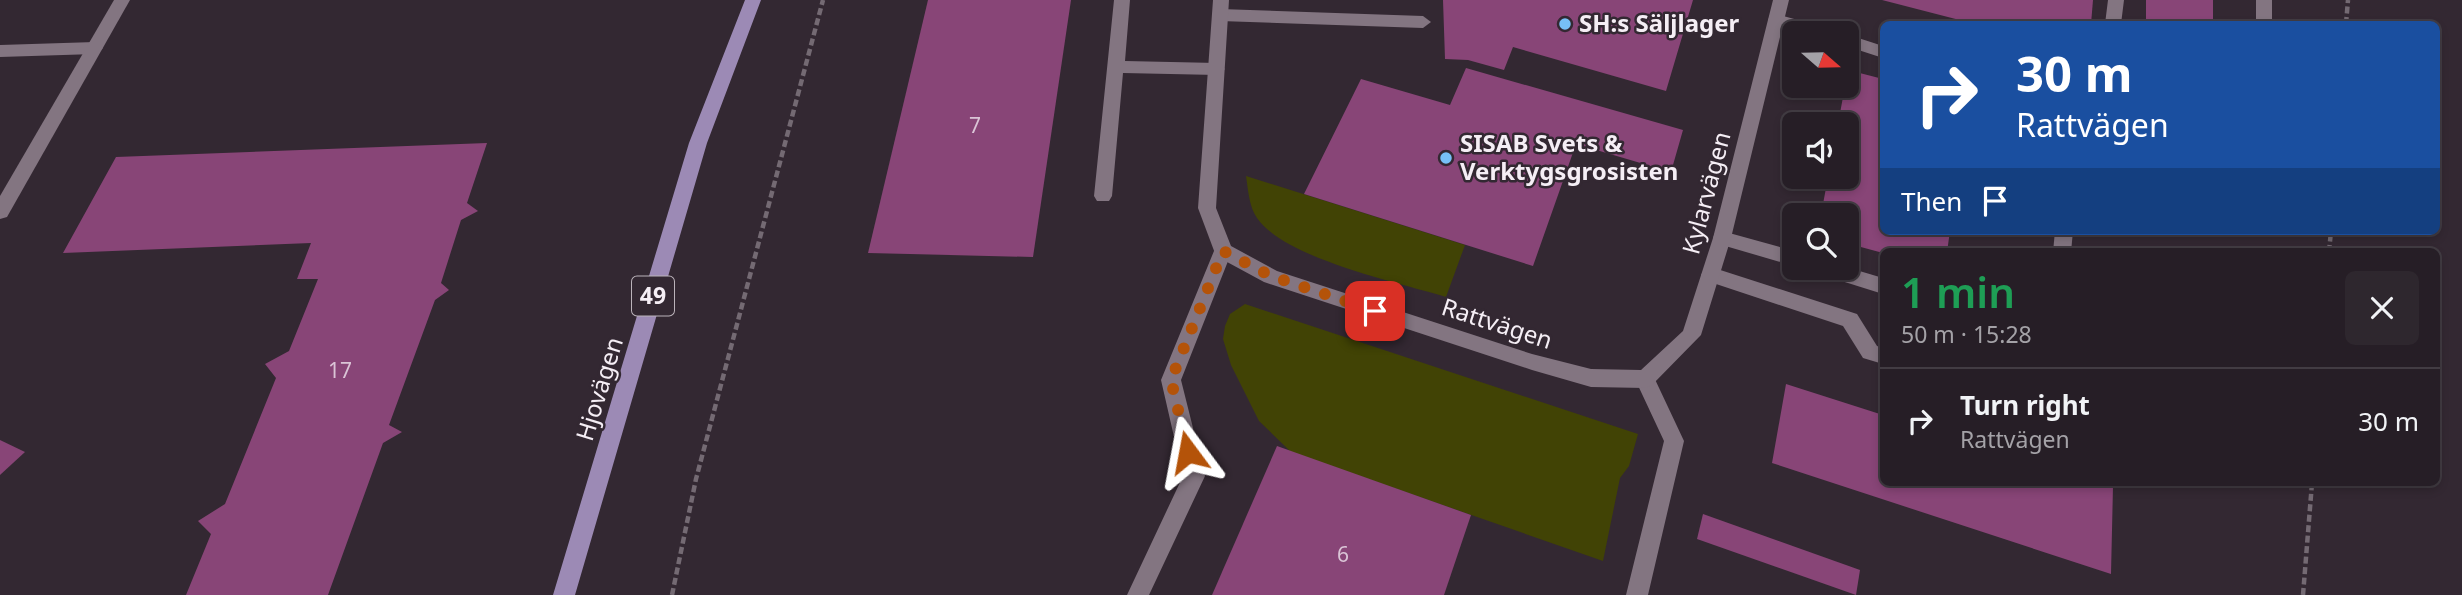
<!DOCTYPE html>
<html lang="en">
<head>
<meta charset="utf-8">
<style>
  :root { --surface:#261e26; --page:#2e272e; --text:#f1f3f6; --muted:#a4a2a7; --line:#423c43 }
  body { margin:0; font-family:"Noto Sans",sans-serif; background:var(--page); color:var(--text); height:100vh; display:flex; flex-direction:column; font-size:26px; white-space:nowrap }
  * { box-sizing:border-box; margin:0 }
  p { font-size:23px; color:var(--muted) }
  .icon { flex:none; width:38px; height:38px; fill:none; stroke:currentColor; stroke-width:2; stroke-linecap:round; stroke-linejoin:round }
  .map { position:relative; flex:1; overflow:hidden }
  .side { position:absolute; left:1880px; top:248px; width:560px; height:238px; display:flex; flex-direction:column; background:var(--surface); border-radius:10px; box-shadow:0 4px 10px #0003,0 0 0 2px var(--line) }
  .side>* { flex:none }
  .guide { position:absolute; left:1880px; top:21px; width:560px; height:214px; border-radius:10px; box-shadow:0 4px 10px #0003,0 0 0 2px var(--line); background:#1a4fa0; color:#fff; overflow:hidden }
  .needle { width:46px; rotate:110deg }
  .controls { position:absolute; left:1782px; top:21px; display:grid; gap:14px }
  .controls a { display:grid; place-items:center; width:77px; height:77px; border-radius:10px; background:var(--surface); box-shadow:0 4px 10px #0003,0 0 0 2px var(--line); font-size:35px }
  .pin { position:absolute; display:grid; place-items:center; width:60px; height:60px; color:#fff; margin:-30px; border-radius:14px; box-shadow:0 4px 10px #0006 }
  .me { position:absolute; width:77px; margin:-38px; rotate:347deg; stroke-linejoin:round; filter:drop-shadow(0 0 5px #0008) }
  .turn { display:flex; align-items:center; gap:24px; height:147px; padding:0 21px; font-size:32px }
  .turn .icon { width:91px; height:91px; stroke-width:2.5 }
  .turn b { display:block; font-size:49px; line-height:60px }
  .then { display:flex; align-items:center; height:66px; padding:0 21px; background:#0003; gap:14px; font-size:26px }
  .round { display:grid; place-items:center; flex:none; width:74px; height:74px; border-radius:10px; background:var(--page) }
  .overview { display:flex; align-items:center; justify-content:space-between; height:119px; padding:0 21px }
  h1 { font-size:42px; font-weight:600; line-height:52px; color:#1e9e55 }
  ul { padding:0; list-style:none }
  li { display:flex; align-items:center; gap:21px; height:105px; padding:0 21px; border-top:2px solid var(--line) }
  li div { flex:1 }
  li b { display:block; font-size:26px }
  li em { font-style:normal }
  .map>svg:first-child { display:block }
  .green { fill:#414305 }
  .building { fill:#884577 }
  .lines { fill:none; stroke-linecap:round; stroke-linejoin:round }
  .path { stroke:#746a73; stroke-width:4.5; stroke-dasharray:7 3.5; stroke-linecap:butt }
  .service { fill:#837581; fill-rule:evenodd }
  .minor { fill:#837581; fill-rule:evenodd }
  .primary { fill:#9c8ab5; fill-rule:evenodd }
  .route { stroke:#b45309; stroke-width:12; stroke-dasharray:0 21.6 }
  .poi-dot { fill:#77c0f7; stroke:#332832; stroke-width:2.5 }
  .labels { text-anchor:middle; stroke-width:5; stroke-linejoin:round; paint-order:stroke }
  .number-label { font-size:21px; fill:#dac4d6 }
  .shield { fill:#332832; stroke:#bbb3ba; stroke-width:2 }
  .shield-label { font-size:23px; font-weight:bold; fill:#f5eef5 }
  .poi-label { font-size:24px; font-weight:bold; fill:#f5eef5; stroke:#332832; text-anchor:start }
  .street-label { font-size:24px; fill:#f5eef5; stroke:#332832 }
</style>
</head>
<body>
<div class="map">
<svg width="2462" height="595" viewBox="0 0 2462 595">
  <rect width="100%" height="100%" fill="#332832"/>
  <g class="green">
    <path d="M 1246,176 L 1465,245 L 1446,297 C 1397,282 1286,259 1257,218 C 1249,207 1248,189 1246,176 Z"/>
    <polygon points="1245,304 1638,434 1629,466 1620,478 1603,561 1291,452 1259,421 1231,365 1223,339 1225,326 1230,314"/>
  </g>
  <g class="building">
    <polygon points="928,0 1071,0 1033,257 868,253"/>
    <polygon points="1443,0 1693,0 1666,91 1513,47 1504,70 1468,60 1445,59"/>
    <polygon points="1882,0 2093,0 2091,24 1975,24"/>
    <rect x="2146" y="0" width="67" height="24"/>
    <polygon points="1466,68 1683,130 1671,172 1576,144 1533,266 1304,194 1361,79 1450,105"/>
    <polygon points="1848,70 1883,79 1883,231 1950,231 1947,252 1883,253 1846,243 1846,215 1821,215 1828,177 1846,177 1846,124 1838,124"/>
    <polygon points="487,143 467,203 478,211 461,220 441,283 449,290 435,300 389,425 402,432 383,443 328,595 186,595 211,534 198,521 225,504 276,378 265,364 289,351 318,279 297,279 311,243 63,253 116,157"/>
    <polygon points="1786,384 1883,415 1883,483 2102,483 2113,486 2111,574 1772,463"/>
    <polygon points="0,440 25,452 0,475"/>
    <polygon points="1277,446 1471,515 1444,595 1212,595"/>
    <polygon points="1703,514 1860,570 1856,595 1697,539"/>
  </g>
  <g class="lines">
    <g class="path">
      <polyline points="2346,24 2348,0"/>
      <polyline points="2329,252 2331,231"/>
      <polyline points="672,595 696,479 823,0"/>
      <polyline points="2303,595 2312,483"/>
    </g>
    <g class="service">
      <polygon points="1114,0 1130,0 1125,61 1217,63 1225,69 1217,75 1123,73 1112,196 1109,201 1097,201 1094,196"/>
      <polygon points="2108,0 2124,0 2121,24 2105,24"/>
      <rect x="2256" y="0" width="16" height="24"/>
      <polygon points="1220,9 1423,16 1431,22 1423,28 1220,21 1212,15"/>
      <polygon points="1776,14 1830,29 1832,33 1803,33 1770,24 1768,20 1770,16"/>
      <polygon points="1846,34 1883,46 1883,58 1846,46"/>
      <polygon points="95,42 103,48 95,54 0,57 0,45"/>
      <polygon points="1722,231 1794,251 1794,266 1715,243 1713,238 1715,233"/>
      <polygon points="2055,231 2073,231 2071,252 2053,252"/>
      <polygon points="1223,243 1230,246 1232,251 1181,380 1205,476 1149,595 1127,595 1183,476 1161,380 1214,251 1216,246"/>
      <polygon points="1711,267 1857,314 1877,346 1883,348 1883,364 1863,358 1843,326 1704,280 1701,275 1704,270"/>
      <polygon points="1846,267 1883,278 1883,294 1816,273 1814,268"/>
      <polygon points="1645,370 1652,373 1684,441 1648,595 1626,595 1664,441 1635,379 1638,373"/>
    </g>
    <g class="minor">
      <polygon points="114,0 130,0 7,217 0,219 0,196"/>
      <polygon points="1213,0 1229,0 1216,208 1231,246 1277,271 1532,354 1591,369 1641,370 1683,331 1713,238 1773,0 1789,0 1731,238 1701,335 1652,385 1645,388 1591,387 1532,370 1264,282 1216,256 1198,208"/>
    </g>
    <polygon class="primary" points="745,0 761,0 707,143 575,595 553,595 689,143"/>
  </g>
  <g class="lines">
    <polyline class="route" points="1188,452 1171,380 1223,251 1271,276 1375,311"/>
  </g>
  <g class="poi-dot">
    <circle cx="1565" cy="24" r="7"/>
    <circle cx="1446" cy="158" r="7"/>
  </g>
  <g class="labels">
    <g class="number-label">
      <text x="975" y="133">7</text>
      <text x="340" y="378">17</text>
      <text x="1343" y="562">6</text>
    </g>
    <rect class="shield" x="632" y="276.5" width="42" height="39" rx="5"/>
    <g class="shield-label">
      <text x="653" y="304">49</text>
    </g>
    <g class="poi-label">
      <text x="1579" y="32">SH:s Säljlager</text>
      <text x="1460" y="152">SISAB Svets &amp;<tspan x="1460" dy="28">Verktygsgrosisten</tspan></text>
    </g>
    <g class="street-label">
      <text transform="translate(1707 193) rotate(-75)" y="8">Kylarvägen</text>
      <text transform="translate(1497 324) rotate(18)" y="8">Rattvägen</text>
      <text transform="translate(600 389) rotate(-73)" y="8">Hjovägen</text>
    </g>
  </g>
</svg>
<div class="controls">
<a><svg class="needle" viewBox="-14 -14 28 28"><path d="M0-13l5 13h-10z" fill="#e53935"/><path d="M0 13l5-13h-10z" fill="#a4a2a7"/></svg></a>
<a><svg class="icon" aria-label="sound" viewBox="0 0 24 24"><path d="M4 9h4l5-4v14l-5-4H4zM17 9q2 3 0 6"/></svg></a>
<a><svg class="icon" aria-label="search" viewBox="0 0 24 24"><circle cx="10" cy="10" r="6"/><path d="M15 15l6 6"/></svg></a>
</div>
<div class="pin" style="left:1375px;top:311px;background:#d93025"><svg class="icon" aria-label="arrive" viewBox="0 0 24 24"><path d="M6 21V4h12l-3 4 3 4H6"/></svg></div>
<svg class="me" style="left:1188px;top:452px" viewBox="-20 -20 40 40"><path d="M0-17L14 15 0 8-14 15z" fill="#b45309" stroke="#fff" stroke-width="4"/></svg>
<div class="guide">
<div class="turn"><svg class="icon" aria-label="right" viewBox="0 0 24 24"><path d="M7 20v-9h11M14 6l5 5-5 5"/></svg><div><b>30 m</b>Rattvägen</div></div>
<div class="then">Then<svg class="icon" aria-label="arrive" viewBox="0 0 24 24"><path d="M6 21V4h12l-3 4 3 4H6"/></svg></div>
</div>
<section class="side">
<div class="overview"><div><h1>1 min</h1><p>50 m · 15:28</p></div><a class="round"><svg class="icon" aria-label="close" viewBox="0 0 24 24"><path d="M6 6l12 12M18 6L6 18"/></svg></a></div>
<ul>
<li><svg class="icon" aria-label="right" viewBox="0 0 24 24"><path d="M7 20v-9h11M14 6l5 5-5 5"/></svg><div><b>Turn right</b><p>Rattvägen</p></div><em>30 m</em></li>
</ul>
</section>
</div>
</body>
</html>
